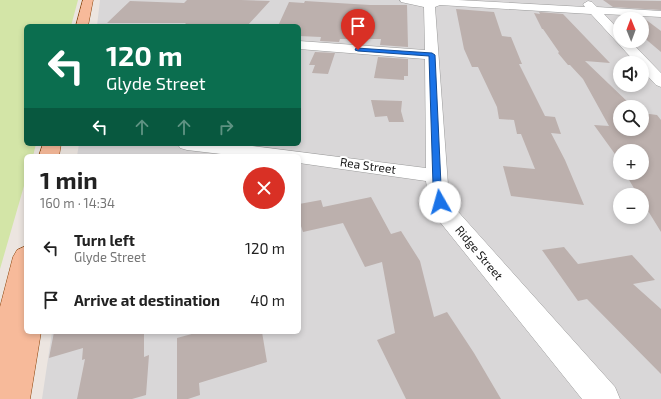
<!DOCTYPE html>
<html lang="en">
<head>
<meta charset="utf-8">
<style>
  :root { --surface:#fff; --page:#f6f6f6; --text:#222; --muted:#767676 }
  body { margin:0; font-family:"Exo 2",sans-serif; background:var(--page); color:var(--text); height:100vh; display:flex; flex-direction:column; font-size:15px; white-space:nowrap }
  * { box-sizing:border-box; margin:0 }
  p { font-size:13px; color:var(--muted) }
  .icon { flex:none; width:22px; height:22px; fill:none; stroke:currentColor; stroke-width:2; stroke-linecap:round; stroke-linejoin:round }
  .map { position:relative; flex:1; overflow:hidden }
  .drawer { position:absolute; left:24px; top:154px; width:277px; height:180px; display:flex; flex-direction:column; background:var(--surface); border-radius:6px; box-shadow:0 2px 6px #0003 }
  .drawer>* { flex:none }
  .top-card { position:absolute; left:24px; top:24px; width:277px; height:122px; border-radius:6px; box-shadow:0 2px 6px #0003; background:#0b6e4f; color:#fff; overflow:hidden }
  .needle { width:26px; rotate:359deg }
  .buttons { position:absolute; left:613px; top:12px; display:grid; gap:8px }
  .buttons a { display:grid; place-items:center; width:36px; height:36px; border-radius:50%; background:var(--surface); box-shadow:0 2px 6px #0003; font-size:20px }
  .pin { position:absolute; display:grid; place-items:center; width:34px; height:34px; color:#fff; margin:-41px -17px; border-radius:50% 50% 50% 0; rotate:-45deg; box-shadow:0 0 4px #0007 }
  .pin .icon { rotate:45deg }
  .me { position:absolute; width:44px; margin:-22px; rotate:353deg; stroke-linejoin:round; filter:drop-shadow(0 0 3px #0008) }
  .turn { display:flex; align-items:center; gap:14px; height:84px; padding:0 16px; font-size:18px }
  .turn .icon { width:52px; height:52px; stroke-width:2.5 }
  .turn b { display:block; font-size:28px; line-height:34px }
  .lanes { display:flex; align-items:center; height:38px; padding:0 16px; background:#0003; justify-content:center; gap:20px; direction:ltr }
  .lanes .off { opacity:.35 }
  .round { display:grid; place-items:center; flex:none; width:42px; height:42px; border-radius:21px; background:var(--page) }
  .summary { display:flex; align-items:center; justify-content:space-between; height:68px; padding:0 16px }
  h1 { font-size:24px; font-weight:700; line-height:30px }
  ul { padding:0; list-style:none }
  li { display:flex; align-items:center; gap:12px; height:52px; padding:0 16px }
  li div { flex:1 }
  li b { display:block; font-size:15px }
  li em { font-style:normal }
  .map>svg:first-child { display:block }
  .residential { fill:#d9d7d8; fill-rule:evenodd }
  .grass { fill:#d3e5a7 }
  .building { fill:#bcb0ad }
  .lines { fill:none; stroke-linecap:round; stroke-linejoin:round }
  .minor-casing { stroke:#9b9b9b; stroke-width:1 }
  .major-casing { stroke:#8a4107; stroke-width:1 }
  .minor { fill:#fff; fill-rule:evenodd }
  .major { fill:#f7ba9a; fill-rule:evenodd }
  .route { fill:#1a73e8; stroke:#114b97 }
  .labels { text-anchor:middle; stroke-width:4; stroke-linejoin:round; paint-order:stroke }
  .street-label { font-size:12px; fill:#1a1a1a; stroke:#fff }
</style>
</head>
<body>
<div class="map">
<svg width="661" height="399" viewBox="0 0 661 399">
  <rect width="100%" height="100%" fill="#ece5e0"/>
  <path class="residential" d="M 100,0 L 661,0 L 661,399 L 42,399 L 52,332 L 299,332 L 299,156 L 77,156 L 79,144 L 299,144 L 299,26 L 97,26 ZM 620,19 L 642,19 L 642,41 L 620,41 ZM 620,63 L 642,63 L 642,85 L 620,85 ZM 620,107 L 642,107 L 642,129 L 620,129 ZM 620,151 L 642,151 L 642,173 L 620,173 ZM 620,195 L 642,195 L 642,217 L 620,217 Z"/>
  <polygon class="grass" points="0,0 78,0 71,26 26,26 26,144 36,144 33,156 26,156 26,179 0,269"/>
  <g class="building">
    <polygon points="187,0 241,0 270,1 247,26 183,26 186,23 107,23 130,1 184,3"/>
    <polygon points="603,0 661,1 661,10 613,7"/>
    <polygon points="305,1 370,5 407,5 408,47 380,45 381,39 340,39 339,42 320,41 321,37 299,36 299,26 278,26 289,2 304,3"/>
    <polygon points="456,9 494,12 502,36 511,37 522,64 519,64 545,116 555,117 561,134 551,133 565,160 584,205 511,196 503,166 535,169 521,134 517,134 514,120 499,119 497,107 478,67 472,67 464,49"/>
    <polygon points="539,12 563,14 610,63 585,61 633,107 620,107 620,129 642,129 642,113 657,115 661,120 661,232 642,201 642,195 638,195 625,173 642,173 642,151 620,151 620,161 594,125 609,126 583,79 570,65 568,65 558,53 559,52 543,29 542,29 534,13 540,14"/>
    <polygon points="642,19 645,19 661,31 661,52 642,36"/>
    <polygon points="315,52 335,53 328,74 312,73 315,65 309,65"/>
    <polygon points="378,57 408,59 408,76 404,76 404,80 374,78"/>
    <polygon points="371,100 402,101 401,111 404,122 389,122 387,116 375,117"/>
    <polygon points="371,197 391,234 401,231 420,261 434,317 447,312 474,353 501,399 406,399 377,340 395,333 382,262 365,267 343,223 303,232 299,220 299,204 321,200 323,207"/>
    <polygon points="564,247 578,264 632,255 655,280 633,284 661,309 661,374 587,299 578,301 542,250"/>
    <polygon points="54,332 144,332 144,357 149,355 146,395 132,399 77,399 85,359 82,360 83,348 49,358"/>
    <polygon points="199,332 262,332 267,362 199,383 200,395 188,399 177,399 177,338"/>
  </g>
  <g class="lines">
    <g class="minor-casing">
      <polygon id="minor" points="400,0 458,0 585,7 583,4 588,1 592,2 597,7 661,11 661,17 604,14 620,31 620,41 630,41 661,73 661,87 656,85 642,70 642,63 636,63 591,14 440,5 435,7 448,185 453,206 615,387 620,399 582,399 436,217 429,202 426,181 299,163 299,156 238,156 187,150 180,148 178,144 237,144 426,168 425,59 299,49 299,41 425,50 424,7 401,2"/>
    </g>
    <g class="major-casing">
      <g id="major">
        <polygon points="83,0 93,0 88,26 76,26"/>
        <polygon points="43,144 61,144 59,156 39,156"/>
        <polygon points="26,246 26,332 41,332 30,399 0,399 0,307 13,257 17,250"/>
      </g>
    </g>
    <use href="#minor" class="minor"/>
    <use href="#major" class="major"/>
  </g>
  <polygon class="route" points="356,48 432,53 435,55 441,185 444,202 443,205 436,205 435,202 433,185 429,56 358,51 355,50"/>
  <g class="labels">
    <g class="street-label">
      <text transform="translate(368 166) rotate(8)" y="4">Rea Street</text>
      <text transform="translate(479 253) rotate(50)" y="4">Ridge Street</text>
    </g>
  </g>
</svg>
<div class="buttons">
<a><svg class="needle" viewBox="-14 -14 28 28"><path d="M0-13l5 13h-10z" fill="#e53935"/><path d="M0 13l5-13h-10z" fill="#767676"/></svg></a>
<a><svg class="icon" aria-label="sound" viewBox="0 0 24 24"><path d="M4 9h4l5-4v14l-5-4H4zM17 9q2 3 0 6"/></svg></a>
<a><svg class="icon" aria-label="search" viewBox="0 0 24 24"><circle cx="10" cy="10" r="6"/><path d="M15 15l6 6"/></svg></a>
<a>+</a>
<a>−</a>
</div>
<div class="pin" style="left:358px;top:50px;background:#d93025"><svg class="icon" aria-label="arrive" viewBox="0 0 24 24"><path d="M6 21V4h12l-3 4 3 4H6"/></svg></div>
<svg class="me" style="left:440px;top:202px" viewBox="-20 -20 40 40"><circle r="19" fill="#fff"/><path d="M0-13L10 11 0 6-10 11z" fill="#1a73e8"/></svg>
<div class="top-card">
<div class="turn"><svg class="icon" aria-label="left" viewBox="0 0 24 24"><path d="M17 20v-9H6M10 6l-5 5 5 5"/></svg><div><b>120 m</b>Glyde Street</div></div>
<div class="lanes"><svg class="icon" aria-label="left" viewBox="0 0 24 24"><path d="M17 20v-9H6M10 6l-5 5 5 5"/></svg><svg class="icon off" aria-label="ahead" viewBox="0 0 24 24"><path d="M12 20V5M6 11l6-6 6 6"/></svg><svg class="icon off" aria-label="ahead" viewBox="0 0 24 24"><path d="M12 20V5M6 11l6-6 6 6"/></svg><svg class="icon off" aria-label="right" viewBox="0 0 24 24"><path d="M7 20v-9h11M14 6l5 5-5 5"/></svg></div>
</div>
<section class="drawer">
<div class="summary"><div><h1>1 min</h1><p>160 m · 14:34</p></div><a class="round" style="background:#d93025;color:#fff"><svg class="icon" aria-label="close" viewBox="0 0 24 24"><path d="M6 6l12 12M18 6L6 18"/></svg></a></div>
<ul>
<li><svg class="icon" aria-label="left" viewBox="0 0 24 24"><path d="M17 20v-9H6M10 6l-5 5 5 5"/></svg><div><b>Turn left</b><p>Glyde Street</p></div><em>120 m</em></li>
<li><svg class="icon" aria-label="arrive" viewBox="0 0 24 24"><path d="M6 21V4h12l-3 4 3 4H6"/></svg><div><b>Arrive at destination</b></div><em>40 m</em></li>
</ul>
</section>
</div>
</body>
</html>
